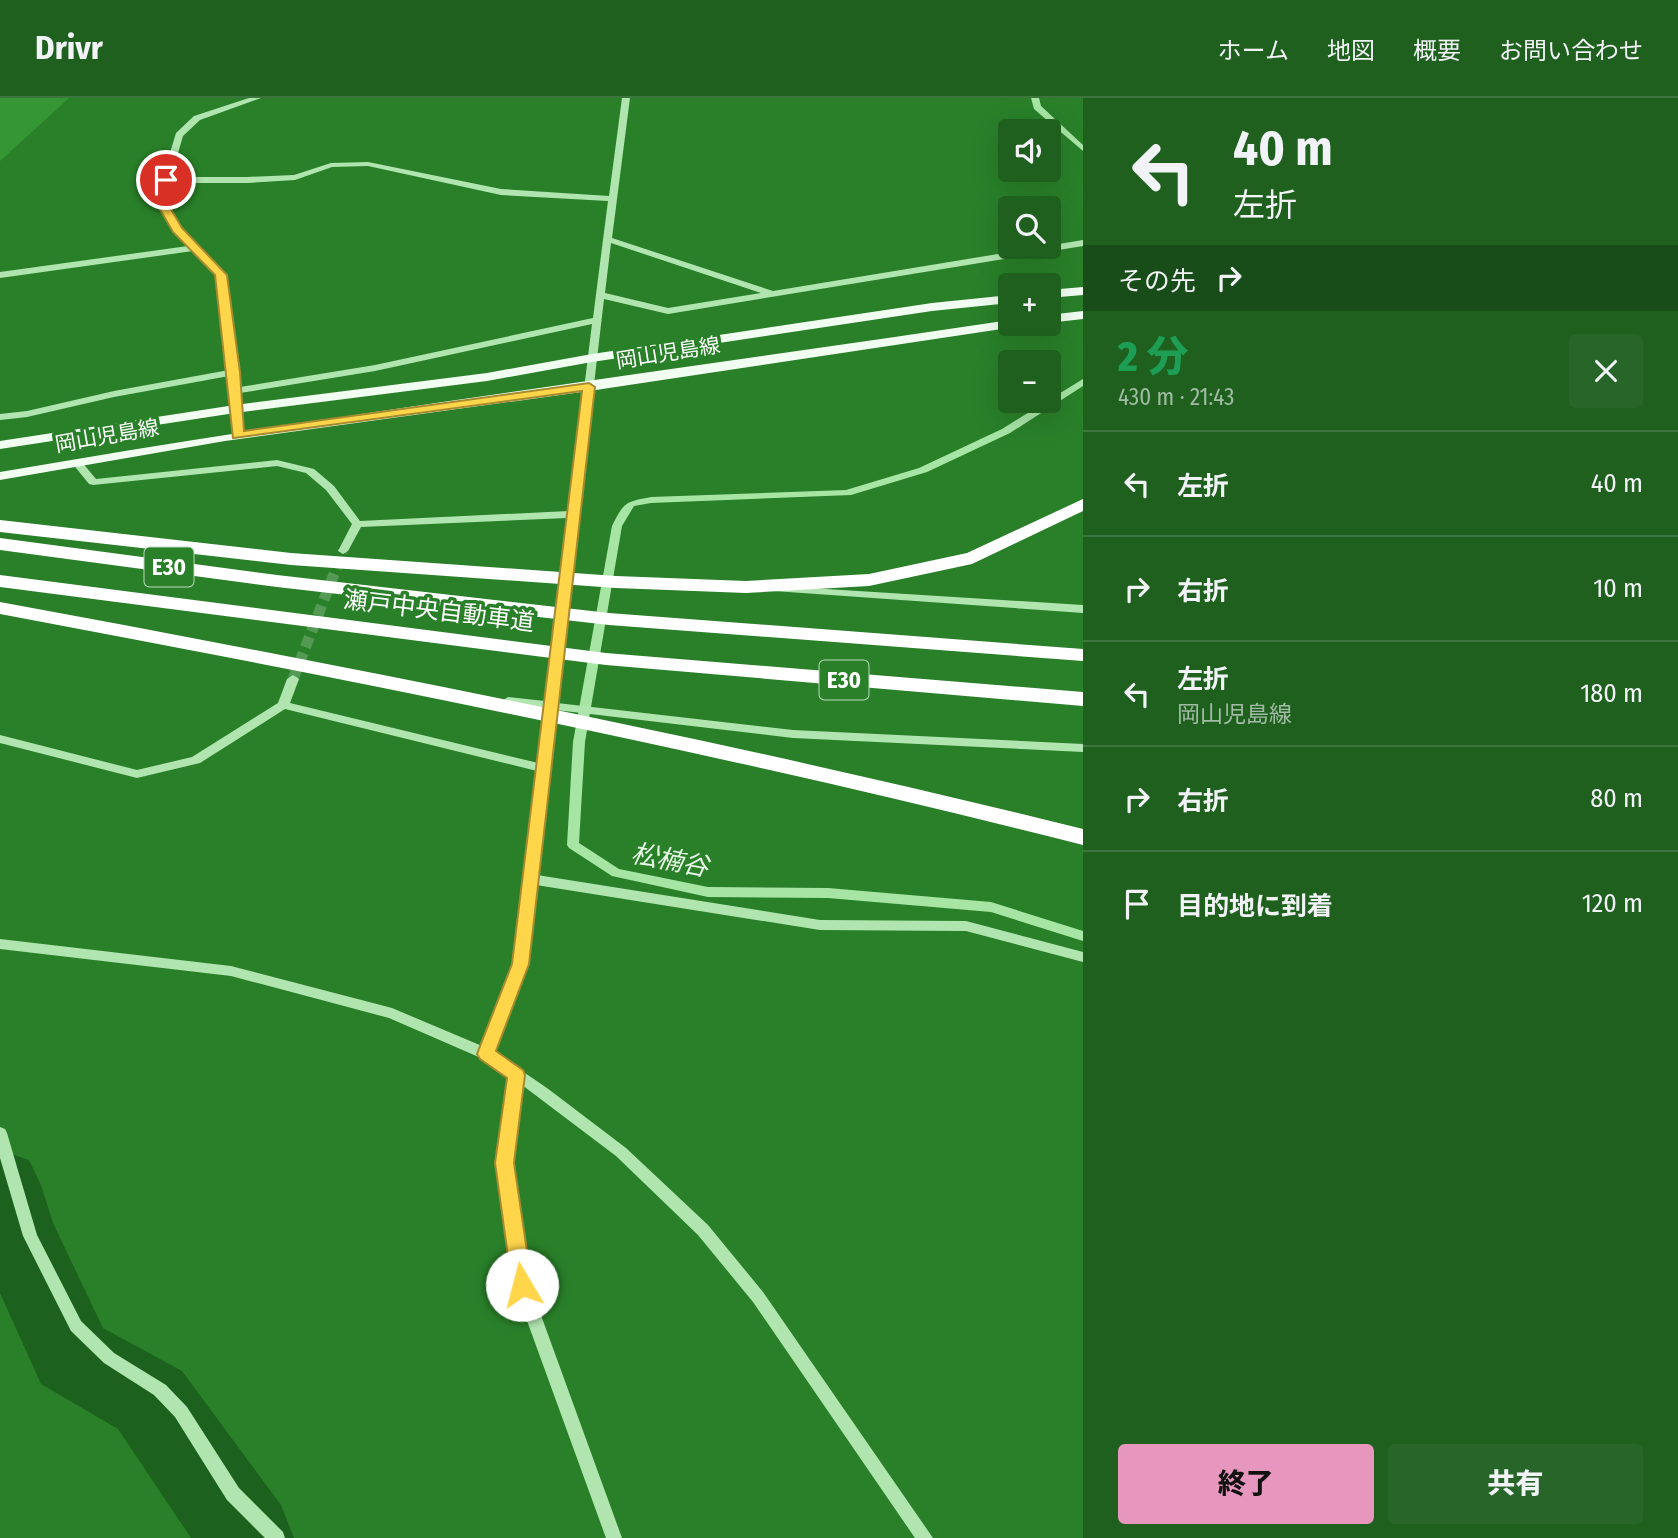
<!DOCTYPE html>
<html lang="ja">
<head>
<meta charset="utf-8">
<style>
  :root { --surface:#1f601f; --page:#276628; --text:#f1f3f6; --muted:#a1bba4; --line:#3c753d; --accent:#e797bd }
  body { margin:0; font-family:"Fira Sans Condensed","Noto Sans JP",sans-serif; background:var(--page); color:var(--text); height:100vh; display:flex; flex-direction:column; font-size:26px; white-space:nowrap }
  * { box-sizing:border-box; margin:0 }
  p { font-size:23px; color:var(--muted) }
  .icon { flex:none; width:38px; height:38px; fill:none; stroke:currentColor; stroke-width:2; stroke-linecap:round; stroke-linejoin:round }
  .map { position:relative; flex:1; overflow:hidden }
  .side { display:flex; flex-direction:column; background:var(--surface); width:595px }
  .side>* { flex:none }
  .banner { background:#1f601f; color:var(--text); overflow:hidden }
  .controls { position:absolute; left:998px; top:21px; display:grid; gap:14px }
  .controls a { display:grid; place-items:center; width:63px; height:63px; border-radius:7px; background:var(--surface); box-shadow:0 7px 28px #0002; font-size:35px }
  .pin { position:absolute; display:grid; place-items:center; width:60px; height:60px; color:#fff; margin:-30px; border:4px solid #fff; border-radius:50%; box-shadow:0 2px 7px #0007 }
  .me { position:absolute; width:77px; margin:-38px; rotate:352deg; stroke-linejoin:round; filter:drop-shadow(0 0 5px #0008) }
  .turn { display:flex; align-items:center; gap:24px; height:147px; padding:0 35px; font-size:32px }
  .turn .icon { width:91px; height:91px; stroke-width:2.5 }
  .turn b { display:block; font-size:49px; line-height:60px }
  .then { display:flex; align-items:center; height:66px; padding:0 35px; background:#0003; gap:14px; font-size:26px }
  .round { display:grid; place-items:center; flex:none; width:74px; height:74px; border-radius:7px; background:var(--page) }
  .head { display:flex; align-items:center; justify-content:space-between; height:119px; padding:0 35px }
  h1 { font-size:42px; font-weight:800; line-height:52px; color:#1e9e55 }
  .button { display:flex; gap:14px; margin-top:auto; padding:14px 35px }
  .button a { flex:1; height:80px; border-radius:7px; background:var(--accent); color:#111; font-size:28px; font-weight:800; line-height:80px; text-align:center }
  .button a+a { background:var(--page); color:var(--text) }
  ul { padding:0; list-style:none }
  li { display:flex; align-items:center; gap:21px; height:105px; padding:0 35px; border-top:2px solid var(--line) }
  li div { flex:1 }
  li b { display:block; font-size:26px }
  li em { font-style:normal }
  header { display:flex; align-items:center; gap:42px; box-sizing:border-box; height:98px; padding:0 35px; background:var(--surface); border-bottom:2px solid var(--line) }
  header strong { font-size:33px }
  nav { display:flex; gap:38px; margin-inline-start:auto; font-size:24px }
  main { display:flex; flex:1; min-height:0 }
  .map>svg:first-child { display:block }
  .green { fill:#359734 }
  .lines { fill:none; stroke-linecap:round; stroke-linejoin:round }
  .stream { fill:#a7e5a5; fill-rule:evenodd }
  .river { fill:#1d611e; fill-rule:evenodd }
  .minor-tunnel { stroke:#549954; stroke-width:11; stroke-dasharray:11 6; stroke-linecap:butt }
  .minor { fill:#b1e5b0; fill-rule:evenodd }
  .major { fill:#f1fdf1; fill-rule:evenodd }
  .highway { fill:#fff; fill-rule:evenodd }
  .route { fill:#ffd54a; stroke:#a68a30; stroke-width:2 }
  .labels { text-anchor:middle; stroke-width:7; stroke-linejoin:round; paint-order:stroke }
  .far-street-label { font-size:21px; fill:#fff; stroke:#298029 }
  .shield { fill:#298029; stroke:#bfd9bf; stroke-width:2 }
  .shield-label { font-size:23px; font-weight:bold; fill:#fff }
  .street-label { font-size:24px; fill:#fff; stroke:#298029 }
  .water-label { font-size:26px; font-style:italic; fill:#e8f9e8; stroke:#298029 }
</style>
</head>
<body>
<header>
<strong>Drivr</strong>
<nav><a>ホーム</a><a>地図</a><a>概要</a><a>お問い合わせ</a></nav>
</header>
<main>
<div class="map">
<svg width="1083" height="1440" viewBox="0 0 1083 1440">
  <rect width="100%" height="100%" fill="#298029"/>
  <polygon class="green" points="0,0 69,0 0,63"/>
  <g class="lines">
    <g class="stream">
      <polygon points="1031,0 1039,0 1041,8 1083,47 1083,53 1034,11"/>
      <path d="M 1083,281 L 1083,288 L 1010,335 L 927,374 L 851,397 L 651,405 L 634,408 L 622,428 L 585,644 L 579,745 L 619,771 L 708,789 L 828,790 L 991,804 L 1083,833 L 1083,843 L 991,814 L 828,800 L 708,799 L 612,778 L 569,750 L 567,747 L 573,644 L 612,428 C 624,404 625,404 651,399 L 846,392 L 919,370 L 1002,331 Z"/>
    </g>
    <polygon class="river" points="0,1052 29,1062 41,1087 53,1125 103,1230 182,1273 281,1407 294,1440 191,1440 118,1331 41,1286 0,1195"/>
    <polyline class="minor-tunnel" points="293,581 343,453"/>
    <g class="minor">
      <path d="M 249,0 L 261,0 L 200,22 L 183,38 L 171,79 L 247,79 L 294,77 L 331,65 L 368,64 L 501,91 L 609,98 L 622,0 L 630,0 L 612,140 L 773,193 L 1083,142 L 1083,148 L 668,216 L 604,201 L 579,414 L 581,416 L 578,419 L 557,605 L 793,632 L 1083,646 L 1083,654 L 793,640 L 556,612 L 537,777 L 820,822 L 966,823 L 1083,854 L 1083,864 L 966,833 L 820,832 L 536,787 L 527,866 L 494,954 L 547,990 L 626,1050 L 708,1127 L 763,1194 L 933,1440 L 915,1440 L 753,1204 L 698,1137 L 616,1058 L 522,987 L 512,1065 L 530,1187 L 622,1440 L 606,1440 L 514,1187 L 498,1065 L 509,979 L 481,960 L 389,920 L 231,878 L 0,851 L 0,841 L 231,868 L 392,910 L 482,948 L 513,866 L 537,673 L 285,611 L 200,665 L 137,680 L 0,645 L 0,637 L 137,672 L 192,659 L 278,605 L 287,581 L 293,577 L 299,581 L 290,605 L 538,665 L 544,611 L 508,607 L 502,603 L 508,599 L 545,603 L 568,420 L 361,429 L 348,453 L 343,456 L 338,453 L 352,426 L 326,392 L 306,375 L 277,368 L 93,387 L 89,386 L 72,365 L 77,362 L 81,363 L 96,381 L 277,362 L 314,371 L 334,388 L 360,423 L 569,413 L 592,226 L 375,273 L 240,295 L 243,338 L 238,341 L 233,338 L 229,278 L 114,299 L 27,319 L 0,322 L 0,316 L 27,313 L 114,293 L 229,272 L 217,178 L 193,153 L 0,180 L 0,174 L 188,148 L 174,133 L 156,101 L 176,35 L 194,18 ZM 368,68 L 501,97 L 608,103 L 593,220 L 375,267 L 240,289 L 225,177 L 181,130 L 164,101 L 169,85 L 247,85 L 295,82 L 332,69 ZM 611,145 L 761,195 L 668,210 L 605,195 Z"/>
      <polygon points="778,488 1083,507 1083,515 774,493 773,491"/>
      <polygon points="0,1029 5,1031 7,1035 37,1137 81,1223 114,1255 166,1287 187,1309 239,1390 283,1434 285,1440 265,1440 227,1402 175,1319 154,1297 104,1265 71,1233 23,1138 0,1060"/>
    </g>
    <g class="major">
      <polygon points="1083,189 1083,197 1048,200 1048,192"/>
      <polygon points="1010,197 1010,205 932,213 592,264 487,283 235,315 0,351 0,343 235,307 487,275 592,256 932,205"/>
      <polygon points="1083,213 1083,221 1048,225 1048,217"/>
      <path d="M 1010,222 L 1010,226 L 1016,226 L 1015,229 L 589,293 L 225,343 L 0,382 L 0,374 C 335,316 673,272 1010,222 Z"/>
    </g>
    <g class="highway">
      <polygon points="1083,401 1083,413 972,466 869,488 746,495 616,490 291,467 0,434 0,422 291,455 616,478 746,483 869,476 967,455"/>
      <polygon points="0,440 277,477 609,515 1083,551 1083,563 609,527 277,489 0,452"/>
      <polygon points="0,477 606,555 1083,594 1083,608 606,567 0,489"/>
      <path d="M 0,504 C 363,571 725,642 1083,731 L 1083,747 C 725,656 363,584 0,516 Z"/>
    </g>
  </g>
  <polygon class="route" points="162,79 172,82 165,101 182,130 227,177 240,274 244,333 589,285 595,289 529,866 496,953 523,972 525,977 514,1065 532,1187 529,1193 522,1196 515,1193 512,1187 495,1065 507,980 480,961 477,956 512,866 582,293 233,340 215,177 173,134 154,101"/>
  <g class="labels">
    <g class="far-street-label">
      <text transform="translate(668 255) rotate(-9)" y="7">岡山児島線</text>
      <text transform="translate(107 338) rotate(-10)" y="7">岡山児島線</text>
    </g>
    <g class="shield">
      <rect x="144.5" y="449.5" width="49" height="39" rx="5"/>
      <rect x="819.5" y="562.5" width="49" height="39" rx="5"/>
    </g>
    <g class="shield-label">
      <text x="169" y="477">E30</text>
      <text x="844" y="590">E30</text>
    </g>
    <g class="street-label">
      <text transform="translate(439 513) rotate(7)" y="8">瀬戸中央自動車道</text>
    </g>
    <g class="water-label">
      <text transform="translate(670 762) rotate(11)" y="9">松楠谷</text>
    </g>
  </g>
</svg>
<div class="controls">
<a><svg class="icon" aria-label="sound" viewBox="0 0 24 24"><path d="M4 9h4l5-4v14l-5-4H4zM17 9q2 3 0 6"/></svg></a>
<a><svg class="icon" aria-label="search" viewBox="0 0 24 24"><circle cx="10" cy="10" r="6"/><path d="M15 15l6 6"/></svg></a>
<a>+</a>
<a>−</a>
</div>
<div class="pin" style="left:166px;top:82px;background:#d93025"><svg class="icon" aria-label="arrive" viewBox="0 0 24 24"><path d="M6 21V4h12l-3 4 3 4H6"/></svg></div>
<svg class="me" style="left:522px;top:1187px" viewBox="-20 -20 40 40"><circle r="19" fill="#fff"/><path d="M0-13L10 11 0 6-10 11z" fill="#ffd54a"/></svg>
</div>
<section class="side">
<div class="banner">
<div class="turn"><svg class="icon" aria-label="left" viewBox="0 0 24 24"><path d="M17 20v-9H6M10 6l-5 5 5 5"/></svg><div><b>40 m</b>左折</div></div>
<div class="then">その先<svg class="icon" aria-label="right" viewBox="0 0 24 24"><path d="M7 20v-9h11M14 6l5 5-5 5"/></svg></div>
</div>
<div class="head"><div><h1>2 分</h1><p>430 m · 21:43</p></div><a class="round"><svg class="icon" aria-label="close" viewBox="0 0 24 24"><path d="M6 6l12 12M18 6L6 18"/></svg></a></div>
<ul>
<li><svg class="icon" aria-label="left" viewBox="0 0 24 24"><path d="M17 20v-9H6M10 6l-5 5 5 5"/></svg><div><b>左折</b></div><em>40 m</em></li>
<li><svg class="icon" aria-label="right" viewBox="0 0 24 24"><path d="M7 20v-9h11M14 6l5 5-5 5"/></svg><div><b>右折</b></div><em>10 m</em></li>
<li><svg class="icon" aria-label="left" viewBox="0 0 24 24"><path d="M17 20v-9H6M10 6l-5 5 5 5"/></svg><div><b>左折</b><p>岡山児島線</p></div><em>180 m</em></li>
<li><svg class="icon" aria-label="right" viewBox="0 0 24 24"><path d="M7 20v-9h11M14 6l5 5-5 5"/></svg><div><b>右折</b></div><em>80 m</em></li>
<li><svg class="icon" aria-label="arrive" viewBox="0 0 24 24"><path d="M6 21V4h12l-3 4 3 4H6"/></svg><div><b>目的地に到着</b></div><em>120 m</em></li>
</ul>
<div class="button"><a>終了</a><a>共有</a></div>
</section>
</main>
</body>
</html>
